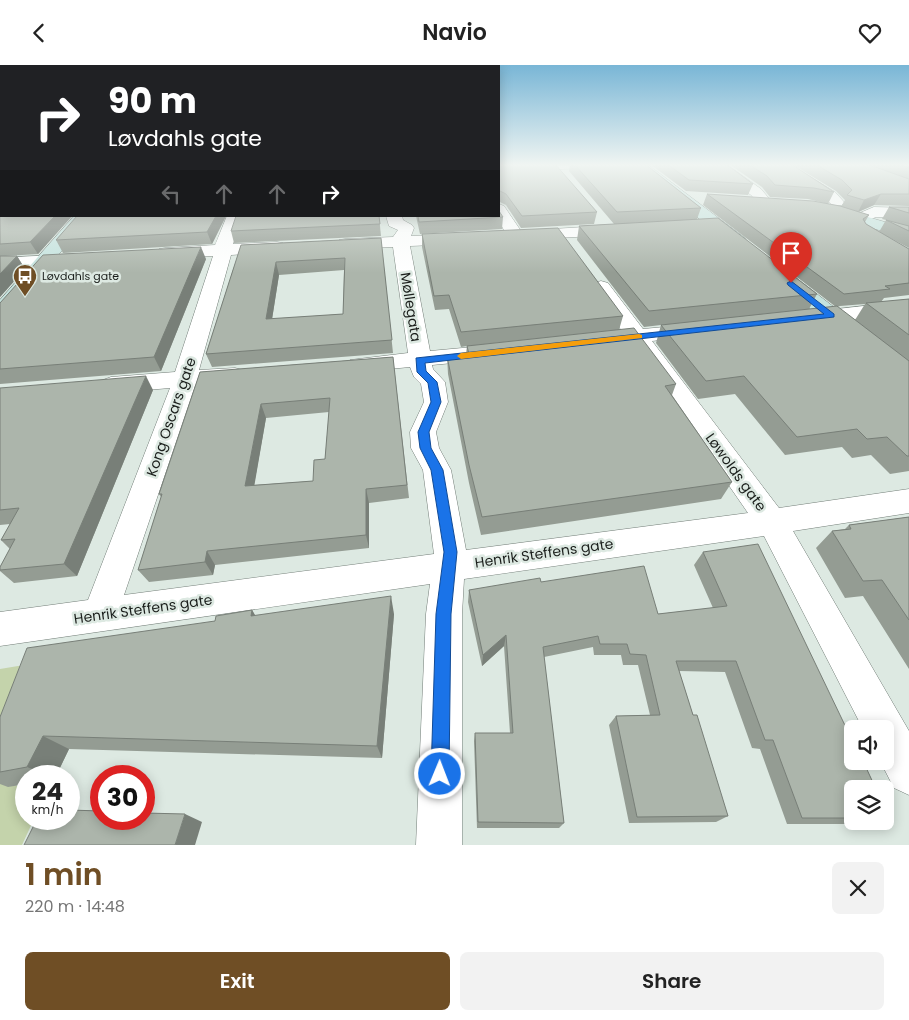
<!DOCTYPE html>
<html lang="en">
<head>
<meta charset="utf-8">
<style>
  :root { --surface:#fff; --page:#f2f2f2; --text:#222; --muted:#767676; --accent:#6f4e25 }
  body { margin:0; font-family:Poppins,sans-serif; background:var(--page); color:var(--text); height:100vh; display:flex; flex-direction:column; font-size:19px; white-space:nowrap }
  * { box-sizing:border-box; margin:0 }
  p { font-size:16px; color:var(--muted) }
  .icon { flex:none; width:28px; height:28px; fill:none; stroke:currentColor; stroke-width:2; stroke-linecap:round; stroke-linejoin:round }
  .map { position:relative; height:780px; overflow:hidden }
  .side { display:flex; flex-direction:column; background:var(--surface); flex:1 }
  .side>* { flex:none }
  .guide { position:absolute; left:0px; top:0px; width:500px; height:152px; box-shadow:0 2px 12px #0003; background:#202124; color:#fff; overflow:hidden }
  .fabs { position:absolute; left:844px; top:655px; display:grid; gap:10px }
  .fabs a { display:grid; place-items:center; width:50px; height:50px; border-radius:8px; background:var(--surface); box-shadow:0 2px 12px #0003; font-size:25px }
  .speed { position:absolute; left:15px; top:700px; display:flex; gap:10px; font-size:25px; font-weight:700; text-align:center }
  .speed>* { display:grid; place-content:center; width:65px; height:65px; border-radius:50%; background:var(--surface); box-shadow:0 2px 12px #0003; line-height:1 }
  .speed small { font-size:12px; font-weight:400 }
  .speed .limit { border:8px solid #d22; background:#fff; color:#111 }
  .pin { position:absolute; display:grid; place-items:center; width:42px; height:42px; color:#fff; margin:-51px -21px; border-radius:50% 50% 50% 0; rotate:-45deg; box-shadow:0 0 5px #0007 }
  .pin .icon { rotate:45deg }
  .me { position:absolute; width:55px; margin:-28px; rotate:1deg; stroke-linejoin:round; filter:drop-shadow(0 0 4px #0008) }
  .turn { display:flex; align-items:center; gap:18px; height:105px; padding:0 25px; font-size:22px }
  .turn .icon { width:65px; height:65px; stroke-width:2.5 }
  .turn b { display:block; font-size:35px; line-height:42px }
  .lanes { display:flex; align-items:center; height:48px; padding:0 25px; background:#0003; justify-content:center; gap:25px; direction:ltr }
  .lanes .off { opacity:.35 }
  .round { display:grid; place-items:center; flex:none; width:52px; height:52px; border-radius:8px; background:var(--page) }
  .overview { display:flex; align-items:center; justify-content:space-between; height:85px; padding:0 25px }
  h1 { font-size:30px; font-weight:600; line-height:38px; color:var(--accent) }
  .action { display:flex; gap:10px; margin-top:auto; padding:10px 25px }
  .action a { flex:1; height:58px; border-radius:8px; background:var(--accent); color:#fff; font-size:20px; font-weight:600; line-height:58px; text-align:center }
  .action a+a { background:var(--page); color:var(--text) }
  header { display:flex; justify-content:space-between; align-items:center; height:65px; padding:0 25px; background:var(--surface); font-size:22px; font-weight:600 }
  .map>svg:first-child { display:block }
  .green { fill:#c4d3ab }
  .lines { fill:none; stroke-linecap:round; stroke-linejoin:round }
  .street-casing { stroke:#737e78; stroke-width:1 }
  .secondary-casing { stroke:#737e78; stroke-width:1 }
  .street { fill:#fff; fill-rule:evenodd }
  .secondary { fill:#c5e3de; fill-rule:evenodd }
  .wall { fill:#949c93; fill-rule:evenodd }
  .shaded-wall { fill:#787f78 }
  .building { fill:#acb5ab; stroke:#787f78; fill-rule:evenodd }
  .route { fill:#1a73e8; stroke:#114b97 }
  .slow { fill:#f59e0b }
  .labels { text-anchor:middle; stroke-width:5; stroke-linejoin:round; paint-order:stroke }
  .far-poi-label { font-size:11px; fill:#1a1e1b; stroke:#dde9e2; text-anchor:start }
  .street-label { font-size:14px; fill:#1a1e1b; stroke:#dde9e2 }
</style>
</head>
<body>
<header><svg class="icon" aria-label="back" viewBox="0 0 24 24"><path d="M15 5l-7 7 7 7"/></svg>Navio<svg class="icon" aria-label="heart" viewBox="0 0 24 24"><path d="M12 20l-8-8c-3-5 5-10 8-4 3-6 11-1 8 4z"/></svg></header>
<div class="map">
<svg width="909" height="780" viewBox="0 0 909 780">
  <rect width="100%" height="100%" fill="#dde9e2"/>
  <polygon class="green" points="18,601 37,601 7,721 26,720 26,754 34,754 22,780 0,780 0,604"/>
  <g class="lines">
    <g class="street-casing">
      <g id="street">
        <polygon points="499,99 596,99 589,103 499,106"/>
        <polygon points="710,99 726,99 761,124 772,137 770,140 760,140 751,130"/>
        <polygon points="773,99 789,99 835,127 844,137 842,140 832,140 825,133"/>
        <polygon points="499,139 504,141 521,166 616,160 622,162 624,165 622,168 616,170 515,175 509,174 496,151 499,151"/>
        <polygon points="874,142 909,143 909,153 876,152 859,159 853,157 851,154 853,151"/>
        <polygon points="227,151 243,151 233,179 277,177 283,178 286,182 283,186 277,187 231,190 199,305 235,303 243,305 247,310 243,315 195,321 124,530 434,489 423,405 411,383 410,367 424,337 421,319 414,312 410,302 358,307 350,305 346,300 350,295 408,288 393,182 345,184 339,183 336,179 339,175 345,174 393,172 398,165 389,161 386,151 402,151 403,155 412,160 414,163 411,171 459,169 465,170 467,174 465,178 459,179 410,181 430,286 484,281 492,283 495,288 492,293 484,295 432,300 433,304 445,317 448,337 436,367 439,383 451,405 466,485 748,448 631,279 604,282 596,280 593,275 596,270 622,266 591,222 594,218 601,216 608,218 643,264 696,259 704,260 707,265 704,270 652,276 779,443 909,424 909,448 793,466 909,666 909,730 894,723 880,696 885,696 885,664 863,664 764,471 464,514 462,549 462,780 416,780 426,549 430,519 0,581 0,547 88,535 170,323 111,328 103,325 99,320 103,315 111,312 175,307 213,191 165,193 159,192 156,188 159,184 165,183 215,180"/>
        <polygon points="72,189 78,190 81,194 78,198 0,203 0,193"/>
        <polygon points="909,236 909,248 810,259 803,257 800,253 803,249 810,247"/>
      </g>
    </g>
    <g class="secondary-casing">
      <g id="secondary">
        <polygon points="632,99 647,99 745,173 747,177 745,181 733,181"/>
        <polygon points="830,141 909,164 909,174 825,149 822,146 825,143"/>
        <polygon points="74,151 91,151 7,251 0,253 0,235"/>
        <polygon points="784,207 791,209 909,300 909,319 901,317 777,217 775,213 777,209"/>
      </g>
    </g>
    <use href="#street" class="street"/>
    <use href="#secondary" class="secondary"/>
  </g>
  <g class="wall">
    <polygon points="0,99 1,151 72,151 38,189 6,191 17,191 25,204 0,232"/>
    <polygon points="499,99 597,147 594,159 521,163 506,140 500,137"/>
    <path d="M 570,99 L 645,99 L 701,143 L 697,154 L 817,229 L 809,244 L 836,242 L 703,140 L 707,129 L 841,142 L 845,135 L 836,126 L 792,99 L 867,99 L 878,103 L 868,99 L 909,99 L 909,141 L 874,140 L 858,147 L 869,150 L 865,157 L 866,159 L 909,184 L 909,230 L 884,233 L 881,237 L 909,234 L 909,406 L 890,409 L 871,390 L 852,393 L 842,382 L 785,390 L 735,329 L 698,334 L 656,278 L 661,260 L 644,262 L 577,175 L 579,161 L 614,159 L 569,106 ZM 865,239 L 855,255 L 837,242 L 840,241 Z"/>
    <polygon points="650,99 726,99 753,119 748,130 686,126"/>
    <polygon points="729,99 791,99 834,127 828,139 808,134 770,132 762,122"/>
    <polygon points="889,142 909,142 909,183 879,167 886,155 882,154"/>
    <polygon points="226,151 212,179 63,188 56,175"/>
    <polygon points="379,151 381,171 234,178 231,166"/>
    <polygon points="416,151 499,151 503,152 502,164 420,169"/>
    <polygon points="422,169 623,251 619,265 676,319 672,330 732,417 721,434 481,470 469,418 448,309 447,291 466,289 467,281 461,282 449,244 435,245 422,182"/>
    <path d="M 381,173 L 393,288 L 212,302 L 206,289 L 241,180 ZM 344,205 L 343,249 L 272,254 L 279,210 Z"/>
    <polygon points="206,194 161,306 0,319 0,238"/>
    <path d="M 393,292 L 409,433 L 369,438 L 369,483 L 215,500 L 213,510 L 149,517 L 138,505 L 161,432 L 159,429 L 200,307 ZM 329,347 L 325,394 L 313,416 L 254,420 L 266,353 Z"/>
    <polygon points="0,323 153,325 77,511 14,518 0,506 0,502 10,484 1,475 10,459 0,460"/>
    <polygon points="909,452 909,604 863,531 845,533 816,483 832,466 845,464 849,460"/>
    <polygon points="703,487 852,724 852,756 880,756 870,759 787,759 760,684 752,683 725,607 679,606 693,650 728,751 716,757 629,758 609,660 616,651 650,650 638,600 623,600 621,590 594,590 593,582 544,592 564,758 559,763 477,763 474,676 475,668 510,668 504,581 482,601 468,537 469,525 541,517 658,549 713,543 694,500"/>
    <polygon points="252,545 255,551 394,549 382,693 69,684 56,711 26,711 26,719 8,722 0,719 0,652 215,556"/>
  </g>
  <g class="shaded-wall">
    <polygon points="500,126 500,137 499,138 499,127"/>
    <polygon points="881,129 874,140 858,147 864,135"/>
    <polygon points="55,151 72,151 38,189 30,177"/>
    <polygon points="216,151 226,151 212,179 207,167"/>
    <polygon points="201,182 206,194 161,306 154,292"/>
    <polygon points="17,191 25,204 0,232 0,209"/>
    <polygon points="276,197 279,210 270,267 266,254"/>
    <polygon points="146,311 153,325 77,511 64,499"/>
    <polygon points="261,339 266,353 252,434 245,421"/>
    <polygon points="366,424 369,438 369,483 366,470"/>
    <polygon points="207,486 215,500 213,510 205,497"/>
    <polygon points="391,531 394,549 382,693 377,681"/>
    <polygon points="252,545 263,563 251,551"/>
    <polygon points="506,570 504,581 482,601 483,590"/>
    <polygon points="43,671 69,684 56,711 50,711 27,702"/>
    <polygon points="185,749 202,757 195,780 175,780"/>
  </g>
  <g class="building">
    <polygon points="0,99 1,99 1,151 55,151 30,177 0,179"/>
    <polygon points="499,99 555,99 597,147 522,151 506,129 500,126 499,127"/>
    <polygon points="574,99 645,99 701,143 617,147"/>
    <polygon points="667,99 726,99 753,119 689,115"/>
    <polygon points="748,99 791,99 834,127 814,123 775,120 767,111"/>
    <polygon points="815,99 867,99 909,114 909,129 881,129 864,135 847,130 852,125 842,115"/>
    <polygon points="900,99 909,99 909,103"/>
    <polygon points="707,129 813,136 840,141 869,150 863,154 866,159 909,184 909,218 885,221 890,224 844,229"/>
    <polygon points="889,142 909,142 909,148"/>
    <polygon points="499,146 503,152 419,157 418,151 499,151"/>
    <polygon points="77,151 216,151 207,167 56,175"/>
    <polygon points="236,151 379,151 380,159 231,166"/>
    <polygon points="718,153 817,229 649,246 579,161"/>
    <polygon points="886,155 909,161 909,166"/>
    <polygon points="558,163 623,251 461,267 449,230 434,231 422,169"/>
    <path d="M 381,173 L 392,275 L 206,289 L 241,180 ZM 345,193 L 343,249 L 266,254 L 276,197 Z"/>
    <polygon points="201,182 154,292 0,304 0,238 43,190"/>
    <polygon points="0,191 17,191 0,209"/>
    <polygon points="909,234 909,270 866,238"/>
    <polygon points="837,241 909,296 909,391 907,391 887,372 867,374 857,364 797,372 744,311 706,316 661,260"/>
    <polygon points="634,263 676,319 665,321 732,417 482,452 469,400 447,291 469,289 467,281"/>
    <path d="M 393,292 L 407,420 L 366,424 L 366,470 L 207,486 L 205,497 L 138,505 L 162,429 L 159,429 L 200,307 ZM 330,333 L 325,394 L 314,395 L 313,416 L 245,421 L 261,339 Z"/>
    <polygon points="146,311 64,499 0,505 0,502 15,474 1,475 19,443 0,445 0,323"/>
    <polygon points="909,452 909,555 882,515 863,516 832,466 851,464 849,460"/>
    <polygon points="758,479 852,675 852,696 863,696 876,724 852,724 852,753 802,753 773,675 765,675 736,596 676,596 693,650 697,650 728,751 637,752 616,651 660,650 646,590 630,589 627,579 600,579 598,571 543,582 564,758 478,757 475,668 513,668 506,570 483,590 469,525 540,513 541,517 644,501 658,549 727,541 703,487"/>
    <polygon points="391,531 377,681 43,671 27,702 0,707 0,652 27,583 215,556 216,551 252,545 251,551"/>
    <polygon points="885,743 890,753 885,753"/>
    <polygon points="69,745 101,746 101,754 144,754 144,748 185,749 175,780 24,780 37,754 69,754"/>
  </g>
  <linearGradient id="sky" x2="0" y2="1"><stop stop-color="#79b6d6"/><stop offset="0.48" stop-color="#f0f5f2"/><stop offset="1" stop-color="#f0f5f2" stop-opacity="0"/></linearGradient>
  <rect width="909" height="208" fill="url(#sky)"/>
  <polygon class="route" points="791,216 834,249 834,252 425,298 426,306 437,317 441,337 429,367 431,383 443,405 457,487 451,549 449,709 447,716 440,718 434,716 431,709 436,549 444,487 431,405 420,383 418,367 431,337 428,318 417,307 416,293 824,249 788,220 787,218"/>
  <polygon class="slow" points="639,269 642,270 642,273 461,294 457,291 461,288"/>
  <defs>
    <g id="bus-pin" transform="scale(1.25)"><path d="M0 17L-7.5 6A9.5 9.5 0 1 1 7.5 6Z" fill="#6f4e25" stroke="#dde9e2"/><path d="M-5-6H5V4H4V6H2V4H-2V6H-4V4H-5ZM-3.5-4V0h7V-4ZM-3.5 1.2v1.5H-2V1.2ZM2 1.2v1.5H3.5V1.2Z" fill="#fff"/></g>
  </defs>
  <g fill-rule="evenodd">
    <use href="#bus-pin" x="25" y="211"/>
  </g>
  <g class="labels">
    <g class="far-poi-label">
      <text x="42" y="215">Løvdahls gate</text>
    </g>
    <g class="street-label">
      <text transform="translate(411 242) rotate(81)" y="5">Møllegata</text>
      <text transform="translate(171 352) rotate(-71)" y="5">Kong Oscars gate</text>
      <text transform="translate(736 407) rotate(54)" y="5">Løwolds gate</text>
      <text transform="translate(544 488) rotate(-8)" y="5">Henrik Steffens gate</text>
      <text transform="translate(143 544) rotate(-8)" y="5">Henrik Steffens gate</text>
    </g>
  </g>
</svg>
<div class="fabs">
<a><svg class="icon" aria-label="sound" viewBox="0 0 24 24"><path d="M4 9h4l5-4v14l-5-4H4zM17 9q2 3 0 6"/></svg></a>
<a><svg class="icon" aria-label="layers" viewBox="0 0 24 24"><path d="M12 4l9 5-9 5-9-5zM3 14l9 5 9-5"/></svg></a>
</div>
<div class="speed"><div>24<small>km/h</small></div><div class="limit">30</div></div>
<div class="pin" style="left:791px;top:218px;background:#d93025"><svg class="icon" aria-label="arrive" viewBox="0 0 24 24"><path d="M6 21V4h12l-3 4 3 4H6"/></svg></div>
<svg class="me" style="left:440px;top:709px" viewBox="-20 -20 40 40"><circle r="17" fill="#1a73e8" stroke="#fff" stroke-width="3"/><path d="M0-11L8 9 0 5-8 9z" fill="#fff"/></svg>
<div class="guide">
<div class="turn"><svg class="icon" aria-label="right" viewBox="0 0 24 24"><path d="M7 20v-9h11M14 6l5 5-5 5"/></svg><div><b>90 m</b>Løvdahls gate</div></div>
<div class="lanes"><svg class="icon off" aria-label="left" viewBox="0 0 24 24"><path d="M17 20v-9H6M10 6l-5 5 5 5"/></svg><svg class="icon off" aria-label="ahead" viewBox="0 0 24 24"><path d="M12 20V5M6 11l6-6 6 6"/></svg><svg class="icon off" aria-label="ahead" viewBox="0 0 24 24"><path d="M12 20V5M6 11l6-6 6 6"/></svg><svg class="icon" aria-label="right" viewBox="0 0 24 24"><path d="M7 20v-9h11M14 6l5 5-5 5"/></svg></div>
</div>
</div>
<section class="side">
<div class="overview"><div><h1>1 min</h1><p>220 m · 14:48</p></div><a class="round"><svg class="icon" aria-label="close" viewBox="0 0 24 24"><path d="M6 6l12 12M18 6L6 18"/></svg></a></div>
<div class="action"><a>Exit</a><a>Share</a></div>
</section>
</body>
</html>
